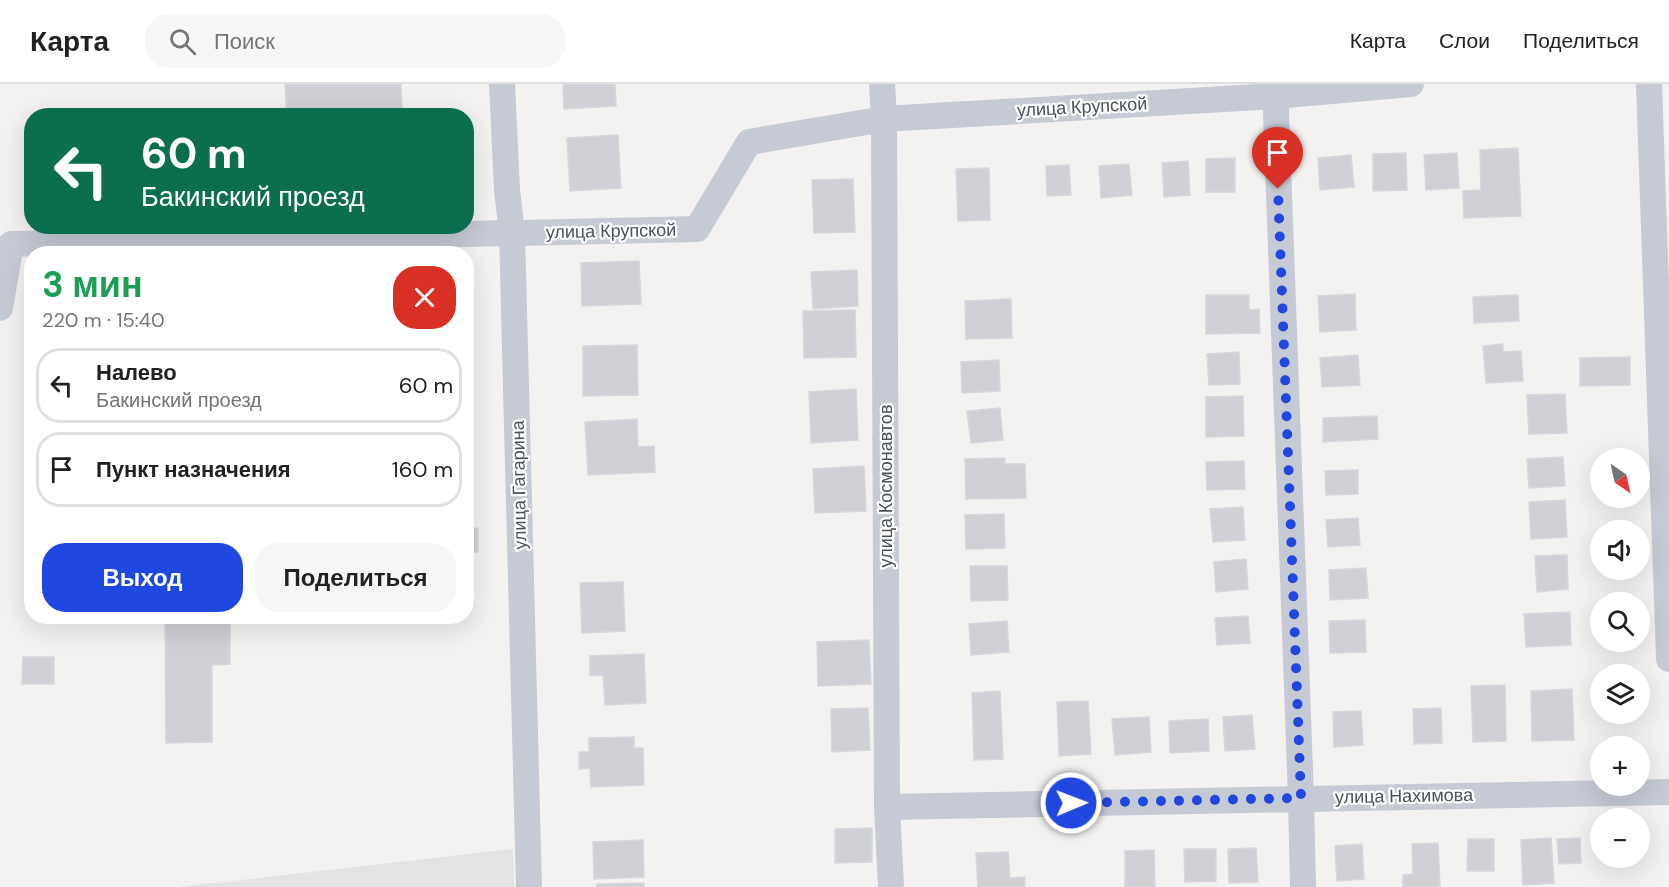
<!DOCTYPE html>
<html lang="ru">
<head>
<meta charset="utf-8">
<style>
  :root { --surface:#fff; --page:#f6f6f6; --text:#202124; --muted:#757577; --line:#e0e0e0; --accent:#2047df }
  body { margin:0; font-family:"DM Sans",sans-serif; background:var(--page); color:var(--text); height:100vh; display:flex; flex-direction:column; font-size:22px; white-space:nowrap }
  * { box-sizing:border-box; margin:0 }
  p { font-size:20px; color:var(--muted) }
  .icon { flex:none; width:33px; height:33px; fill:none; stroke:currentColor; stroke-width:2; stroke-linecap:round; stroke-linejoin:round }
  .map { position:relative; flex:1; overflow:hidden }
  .sheet { position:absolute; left:24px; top:162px; width:450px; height:378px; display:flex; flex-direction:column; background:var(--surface); border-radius:24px; box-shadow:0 6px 24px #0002 }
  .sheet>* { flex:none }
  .hud { position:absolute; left:24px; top:24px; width:450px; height:126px; border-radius:24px; box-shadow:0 6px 24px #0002; background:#0b6e4f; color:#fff; overflow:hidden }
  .needle { width:39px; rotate:146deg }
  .fabs { position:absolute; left:1590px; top:364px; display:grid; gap:12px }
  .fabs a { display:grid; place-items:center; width:60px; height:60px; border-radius:50%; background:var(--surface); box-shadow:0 6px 24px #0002; font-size:30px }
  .pin { position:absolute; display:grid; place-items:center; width:51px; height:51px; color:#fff; margin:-62px -26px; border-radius:50% 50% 50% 0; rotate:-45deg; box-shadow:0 0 6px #0007 }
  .pin .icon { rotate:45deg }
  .me { position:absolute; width:66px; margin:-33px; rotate:89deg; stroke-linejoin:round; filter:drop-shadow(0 0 4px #0008) }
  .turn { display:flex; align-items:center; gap:21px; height:126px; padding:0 18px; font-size:27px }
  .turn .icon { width:78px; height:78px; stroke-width:2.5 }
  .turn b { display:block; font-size:42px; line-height:51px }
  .round { display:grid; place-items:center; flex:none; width:63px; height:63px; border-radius:24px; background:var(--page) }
  .overview { display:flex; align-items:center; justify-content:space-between; height:102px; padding:0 18px }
  h1 { font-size:36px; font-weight:700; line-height:45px; color:#1e9e55 }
  .cta { display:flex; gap:12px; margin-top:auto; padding:12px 18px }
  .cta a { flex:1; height:69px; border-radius:24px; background:var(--accent); color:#fff; font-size:24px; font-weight:700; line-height:69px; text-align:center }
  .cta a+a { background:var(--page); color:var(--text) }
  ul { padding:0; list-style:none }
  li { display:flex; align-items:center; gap:18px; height:75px; margin:0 12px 9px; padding:0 6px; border:3px solid var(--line); border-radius:24px }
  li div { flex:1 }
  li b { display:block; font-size:22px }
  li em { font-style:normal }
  header { display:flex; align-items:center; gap:36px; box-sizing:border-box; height:84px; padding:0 30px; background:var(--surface); border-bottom:2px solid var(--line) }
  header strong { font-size:28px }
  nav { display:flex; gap:33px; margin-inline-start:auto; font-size:21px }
  .search { width:420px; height:54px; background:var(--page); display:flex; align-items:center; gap:15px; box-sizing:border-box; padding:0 21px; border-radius:24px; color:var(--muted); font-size:22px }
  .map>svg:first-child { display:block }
  .education { fill:#e4e3e3 }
  .building { fill:#cfd0d5; stroke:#d6d6dc; stroke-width:1.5 }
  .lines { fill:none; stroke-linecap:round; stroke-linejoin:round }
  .minor { stroke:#c6cad5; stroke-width:26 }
  .route { stroke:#2047df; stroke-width:10; stroke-dasharray:0 18 }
  .labels { text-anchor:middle; stroke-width:4.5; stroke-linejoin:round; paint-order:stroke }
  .street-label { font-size:18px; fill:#4a505e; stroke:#fff }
</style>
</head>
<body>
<header>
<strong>Карта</strong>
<div class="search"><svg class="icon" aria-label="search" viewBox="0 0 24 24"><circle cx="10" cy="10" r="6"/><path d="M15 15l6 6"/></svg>Поиск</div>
<nav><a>Карта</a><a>Слои</a><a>Поделиться</a></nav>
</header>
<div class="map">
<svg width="1669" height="803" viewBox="0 0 1669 803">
  <rect width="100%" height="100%" fill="#f4f2f1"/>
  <polygon class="education" points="513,765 514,803 179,803"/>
  <g class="building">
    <polygon points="285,0 401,0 402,32 287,32"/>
    <polygon points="563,0 615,0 616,22 564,25"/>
    <polygon points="618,51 621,104 570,107 567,54"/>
    <polygon points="1518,64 1521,132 1464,134 1463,107 1481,106 1480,66"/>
    <polygon points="1406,69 1407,106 1373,107 1373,70"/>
    <polygon points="1457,69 1459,104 1426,106 1424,71"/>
    <polygon points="1351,71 1354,103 1320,106 1318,74"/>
    <polygon points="1235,74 1235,108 1206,108 1206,75"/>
    <polygon points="1188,77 1190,111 1164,113 1162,79"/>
    <polygon points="1129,80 1132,111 1101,114 1099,82"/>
    <polygon points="1069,81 1071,111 1047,112 1046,82"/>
    <polygon points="989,84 990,136 958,137 956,85"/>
    <polygon points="853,95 855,148 814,149 812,96"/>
    <polygon points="639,177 641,220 582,222 581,179"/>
    <polygon points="857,186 858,222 813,225 811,188"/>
    <polygon points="1355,210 1356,246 1320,248 1318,212"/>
    <polygon points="1206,211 1249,211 1249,226 1259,225 1260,249 1206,250"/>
    <polygon points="1518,211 1519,237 1474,239 1473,213"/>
    <polygon points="1011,215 1012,254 966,255 965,217"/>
    <polygon points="855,226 856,273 804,274 803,227"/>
    <polygon points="1503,260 1503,268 1521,267 1523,297 1486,299 1483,262"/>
    <polygon points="637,261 638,311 583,312 583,262"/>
    <polygon points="1239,268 1240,300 1209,301 1207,270"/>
    <polygon points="1358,271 1360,301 1322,303 1320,274"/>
    <polygon points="1630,273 1630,301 1580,302 1580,274"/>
    <polygon points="999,276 1000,307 962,309 961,278"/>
    <polygon points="856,305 858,356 811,359 809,308"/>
    <polygon points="1565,310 1567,349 1529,350 1527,311"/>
    <polygon points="1243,312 1244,352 1206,353 1206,313"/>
    <polygon points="1000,324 1003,356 971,359 967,327"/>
    <polygon points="1377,332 1378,355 1323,358 1323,334"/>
    <polygon points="637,335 638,363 654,362 655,388 588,391 585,338"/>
    <polygon points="1563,373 1565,402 1529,404 1527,375"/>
    <polygon points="1005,374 1005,380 1025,380 1026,414 966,415 965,375"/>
    <polygon points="1244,377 1245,405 1207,406 1206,378"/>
    <polygon points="864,382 866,427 815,429 813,385"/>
    <polygon points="1358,386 1358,410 1326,411 1325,387"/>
    <polygon points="1565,416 1567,453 1531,455 1529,418"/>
    <polygon points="1243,423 1245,456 1213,458 1210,425"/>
    <polygon points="1004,430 1005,464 966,465 965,431"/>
    <polygon points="1358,434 1360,461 1328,463 1326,436"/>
    <polygon points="478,444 478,468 466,468 466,445"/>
    <polygon points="1567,471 1568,505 1537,508 1535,472"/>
    <polygon points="1246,475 1248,505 1216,508 1214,478"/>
    <polygon points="970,482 1007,482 1008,516 971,517"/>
    <polygon points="1366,484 1368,514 1330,516 1329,486"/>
    <polygon points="623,498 625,547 582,549 580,499"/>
    <polygon points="1570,528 1571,561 1526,563 1524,530"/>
    <polygon points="165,532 230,532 230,580 212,581 212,658 166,659"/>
    <polygon points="1248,532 1250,559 1217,561 1215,534"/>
    <polygon points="1365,536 1366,568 1330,569 1329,537"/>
    <polygon points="1007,537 1009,568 971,571 969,540"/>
    <polygon points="869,556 871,600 818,602 817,558"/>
    <polygon points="644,570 646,619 605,621 603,591 590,592 590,572"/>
    <polygon points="23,573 54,573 54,600 22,600"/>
    <polygon points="1505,601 1506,657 1473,658 1471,602"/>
    <polygon points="1572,605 1574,656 1532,657 1531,607"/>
    <polygon points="1000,607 1003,675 974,676 972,609"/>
    <polygon points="1088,617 1091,670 1059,672 1057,618"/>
    <polygon points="868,624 870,666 832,668 831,625"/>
    <polygon points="1441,624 1442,659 1414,660 1413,625"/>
    <polygon points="1361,627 1363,661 1334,663 1333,628"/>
    <polygon points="1252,631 1255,665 1225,667 1223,633"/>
    <polygon points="1149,633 1151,668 1115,671 1112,635"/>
    <polygon points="1208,635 1209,667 1170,669 1169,637"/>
    <polygon points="634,653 634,664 643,664 644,701 591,703 590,684 579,685 579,668 589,668 589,654"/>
    <polygon points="872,744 872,778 835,779 835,745"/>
    <polygon points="1551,754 1554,799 1523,801 1521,756"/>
    <polygon points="1580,754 1581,779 1559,780 1557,755"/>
    <polygon points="1468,755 1494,755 1494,787 1467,787"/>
    <polygon points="643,756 644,793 594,795 593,758"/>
    <polygon points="1438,759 1440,803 1403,803 1403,791 1413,790 1412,760"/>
    <polygon points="1362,760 1364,795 1337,797 1335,762"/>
    <polygon points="1256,764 1258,798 1229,799 1228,765"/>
    <polygon points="1184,765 1216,765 1216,797 1185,798"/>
    <polygon points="1154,766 1155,803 1125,803 1125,767"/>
    <polygon points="1008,768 1010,794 1025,793 1025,803 978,803 976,769"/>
    <polygon points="644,799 644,803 597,803 597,800"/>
  </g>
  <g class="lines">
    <g class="minor">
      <polyline points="502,0 507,106 512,149 529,803"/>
      <polyline points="882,0 884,35 887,723 891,803"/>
      <polyline points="1275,0 1301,714 1303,803"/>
      <polyline points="1649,0 1669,575"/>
      <polyline points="0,224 11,160 697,145 749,58 884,35 1275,12 1411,0"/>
      <polyline points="887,723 1669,708"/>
    </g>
  </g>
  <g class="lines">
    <polyline class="route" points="1071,719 1301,714 1278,105"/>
  </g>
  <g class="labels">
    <g class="street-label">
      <text transform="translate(1082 23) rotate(-3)" y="6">улица Крупской</text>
      <text transform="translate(611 147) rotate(-1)" y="6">улица Крупской</text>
      <text transform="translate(519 401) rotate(-91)" y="6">улица Гагарина</text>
      <text transform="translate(886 402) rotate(-90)" y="6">улица Космонавтов</text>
      <text transform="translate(1404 712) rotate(-1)" y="6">улица Нахимова</text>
    </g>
  </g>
</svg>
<div class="fabs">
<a><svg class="needle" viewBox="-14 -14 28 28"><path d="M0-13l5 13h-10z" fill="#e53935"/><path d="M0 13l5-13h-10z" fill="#757577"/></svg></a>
<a><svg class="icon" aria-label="sound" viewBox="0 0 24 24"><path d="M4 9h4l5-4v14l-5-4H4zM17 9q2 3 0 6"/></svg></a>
<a><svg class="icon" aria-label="search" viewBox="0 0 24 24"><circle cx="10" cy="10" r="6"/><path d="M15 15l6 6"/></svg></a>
<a><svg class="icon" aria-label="layers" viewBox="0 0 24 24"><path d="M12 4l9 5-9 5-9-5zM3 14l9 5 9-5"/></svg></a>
<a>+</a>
<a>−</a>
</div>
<div class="pin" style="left:1278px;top:105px;background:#d93025"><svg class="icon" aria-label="arrive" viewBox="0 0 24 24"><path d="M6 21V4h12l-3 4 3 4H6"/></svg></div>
<svg class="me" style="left:1071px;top:719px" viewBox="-20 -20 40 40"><circle r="17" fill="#2047df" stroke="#fff" stroke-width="3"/><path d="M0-11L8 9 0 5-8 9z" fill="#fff"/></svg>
<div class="hud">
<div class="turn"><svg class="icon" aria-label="left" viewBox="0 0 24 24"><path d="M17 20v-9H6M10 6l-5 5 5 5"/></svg><div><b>60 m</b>Бакинский проезд</div></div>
</div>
<section class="sheet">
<div class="overview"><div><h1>3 мин</h1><p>220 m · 15:40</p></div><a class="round" style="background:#d93025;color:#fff"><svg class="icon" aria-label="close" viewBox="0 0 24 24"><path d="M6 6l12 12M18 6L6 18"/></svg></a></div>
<ul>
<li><svg class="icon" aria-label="left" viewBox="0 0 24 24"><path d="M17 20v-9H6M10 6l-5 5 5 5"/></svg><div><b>Налево</b><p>Бакинский проезд</p></div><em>60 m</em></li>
<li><svg class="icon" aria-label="arrive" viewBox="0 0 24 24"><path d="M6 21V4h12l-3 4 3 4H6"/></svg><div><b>Пункт назначения</b></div><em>160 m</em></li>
</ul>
<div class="cta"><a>Выход</a><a>Поделиться</a></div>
</section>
</div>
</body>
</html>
